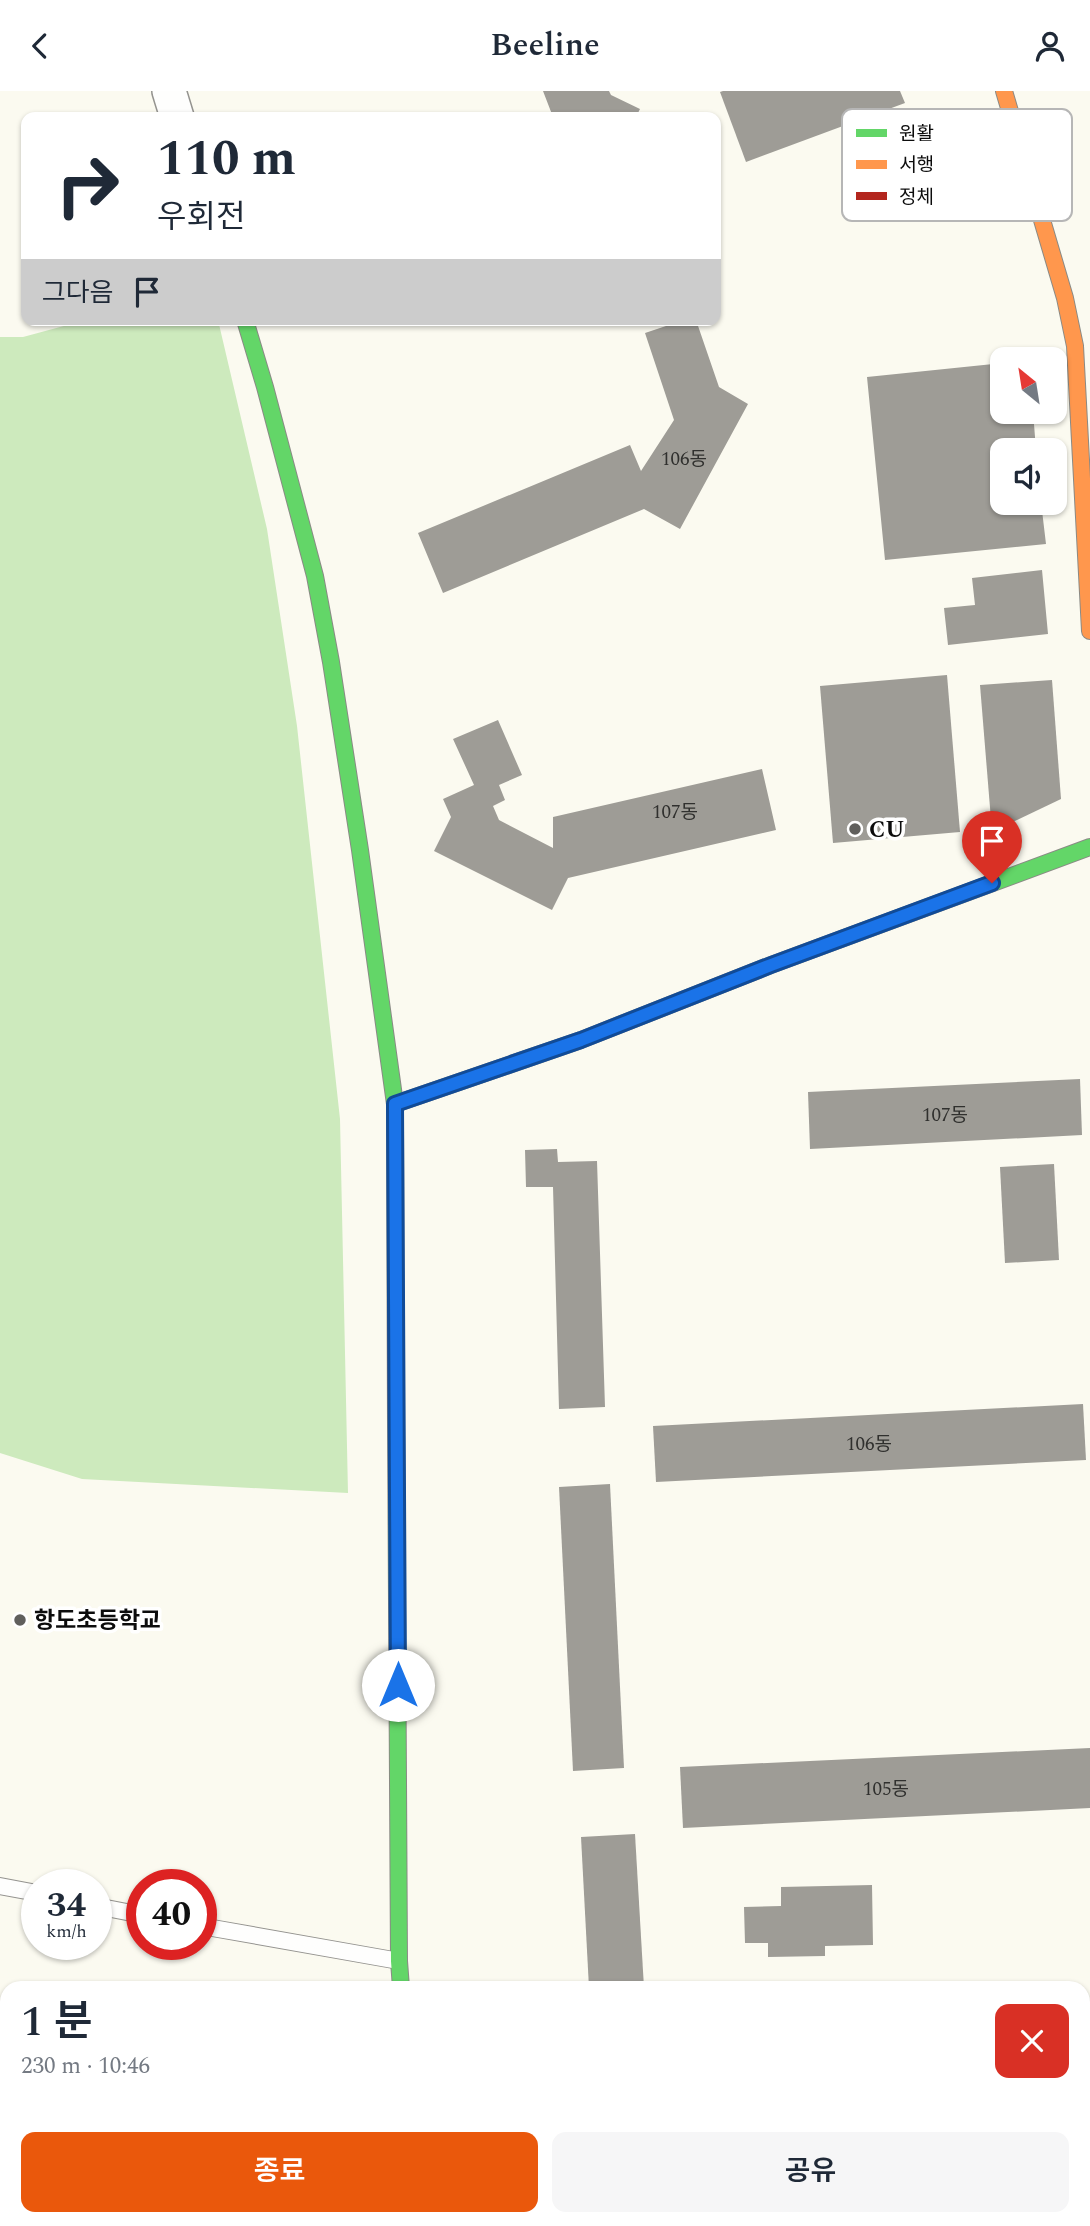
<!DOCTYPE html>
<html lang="ko">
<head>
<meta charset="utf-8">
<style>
  :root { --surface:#fff; --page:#f6f6f7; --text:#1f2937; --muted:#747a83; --accent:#ea580c }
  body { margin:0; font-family:Spectral,"Noto Sans KR",serif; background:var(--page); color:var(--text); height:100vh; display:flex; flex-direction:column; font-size:26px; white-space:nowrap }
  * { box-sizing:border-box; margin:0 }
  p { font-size:23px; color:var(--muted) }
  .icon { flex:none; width:38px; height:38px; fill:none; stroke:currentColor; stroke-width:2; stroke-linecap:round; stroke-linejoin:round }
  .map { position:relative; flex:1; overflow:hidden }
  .sheet { position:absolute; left:0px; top:1890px; width:1090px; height:245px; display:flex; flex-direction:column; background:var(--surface); border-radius:21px 21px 0 0; box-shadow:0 2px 5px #0004 }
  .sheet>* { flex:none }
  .guide { position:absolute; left:21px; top:21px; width:700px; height:214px; border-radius:14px; box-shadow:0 2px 5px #0004; background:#fff; color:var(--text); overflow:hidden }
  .needle { width:46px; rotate:330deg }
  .tools { position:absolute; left:990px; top:256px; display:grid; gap:14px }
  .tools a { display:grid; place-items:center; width:77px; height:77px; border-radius:14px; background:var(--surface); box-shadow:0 2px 5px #0004; font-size:35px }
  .speed { position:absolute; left:21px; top:1778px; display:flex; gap:14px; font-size:35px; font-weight:700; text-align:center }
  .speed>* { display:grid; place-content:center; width:91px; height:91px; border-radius:50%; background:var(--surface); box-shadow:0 2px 5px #0004; line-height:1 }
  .speed small { font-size:18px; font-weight:400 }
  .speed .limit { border:10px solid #d22; background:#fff; color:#111 }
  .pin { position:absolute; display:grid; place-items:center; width:60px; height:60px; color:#fff; margin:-72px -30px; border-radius:50% 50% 50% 0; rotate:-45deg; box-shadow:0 0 7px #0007 }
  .pin .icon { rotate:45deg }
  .me { position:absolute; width:77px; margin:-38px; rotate:0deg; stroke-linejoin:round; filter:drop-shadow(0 0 5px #0008) }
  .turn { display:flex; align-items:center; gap:24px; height:147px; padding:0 21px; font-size:32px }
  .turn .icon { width:91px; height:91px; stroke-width:2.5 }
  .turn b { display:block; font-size:49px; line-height:60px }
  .then { display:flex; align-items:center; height:66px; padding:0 21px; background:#0003; gap:14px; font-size:26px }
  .round { display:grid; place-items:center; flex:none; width:74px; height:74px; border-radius:14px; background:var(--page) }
  .summary { display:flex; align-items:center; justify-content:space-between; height:119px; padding:0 21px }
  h1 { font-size:42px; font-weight:600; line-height:52px }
  .cta { display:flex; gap:14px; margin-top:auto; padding:14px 21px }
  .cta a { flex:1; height:80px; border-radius:14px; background:var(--accent); color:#fff; font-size:28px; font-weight:600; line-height:80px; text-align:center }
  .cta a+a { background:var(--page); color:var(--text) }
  header { display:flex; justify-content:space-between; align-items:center; height:91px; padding:0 21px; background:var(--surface); font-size:32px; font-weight:600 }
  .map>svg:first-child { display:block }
  .forest { fill:#cdeabd }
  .building { fill:#9e9c96 }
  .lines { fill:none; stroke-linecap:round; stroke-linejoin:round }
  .lane-casing { stroke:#94938f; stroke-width:18 }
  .street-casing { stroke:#94938f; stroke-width:36 }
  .fast-casing { stroke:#8a8a85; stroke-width:18 }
  .slow-casing { stroke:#8a8a85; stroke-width:18 }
  .jam-casing { stroke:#8a8a85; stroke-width:18 }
  .lane { stroke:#fefefd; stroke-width:16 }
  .street { stroke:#fefefd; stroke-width:33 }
  .fast { stroke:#63d668; stroke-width:16 }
  .slow { stroke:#ff974d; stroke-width:16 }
  .jam { stroke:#b3261e; stroke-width:16 }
  .route-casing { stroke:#114b97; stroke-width:18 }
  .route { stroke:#1a73e8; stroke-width:12 }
  .poi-dot { fill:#605f5c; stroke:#fff; stroke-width:2.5 }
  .labels { text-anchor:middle; stroke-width:7; stroke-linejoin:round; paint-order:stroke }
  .number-label { font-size:19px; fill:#30302e }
  .poi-label { font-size:23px; font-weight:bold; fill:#0c0c0c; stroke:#fff; text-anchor:start }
  .key { fill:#fff; stroke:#b6b6b6; stroke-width:2 }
  .key-label { font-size:19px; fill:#0c0c0c }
</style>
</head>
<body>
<header><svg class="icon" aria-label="back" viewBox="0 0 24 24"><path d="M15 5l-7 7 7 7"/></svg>Beeline<svg class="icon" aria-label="person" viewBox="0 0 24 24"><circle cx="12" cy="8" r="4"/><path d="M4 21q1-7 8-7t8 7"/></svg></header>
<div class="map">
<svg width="1090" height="2135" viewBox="0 0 1090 2135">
  <rect width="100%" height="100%" fill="#fbfaf0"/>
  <polygon class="forest" points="86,229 218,229 267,438 297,635 340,1028 348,1402 82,1388 0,1362 0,246 23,246"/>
  <g class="building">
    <polygon points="543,0 609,0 611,4 640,18 636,26 553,26"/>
    <polygon points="723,0 900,0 905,12 746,71 720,1"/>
    <polygon points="684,229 696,229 719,296 748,313 680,438 644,418 443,502 418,442 630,354 641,380 674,329 645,242"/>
    <polygon points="1003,272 1003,320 1033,320 1036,359 1003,359 1003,411 1041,411 1046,453 885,469 867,286"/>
    <polygon points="1042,479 1048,543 948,554 944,517 975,514 972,487"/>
    <polygon points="947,584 960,741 833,752 820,595"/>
    <polygon points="1052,589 1061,708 992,741 980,594"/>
    <polygon points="498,629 522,684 499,694 505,709 493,715 499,729 553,757 553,726 762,678 776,739 568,787 552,819 434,760 451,726 443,708 474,694 453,648"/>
    <polygon points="1080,988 1082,1044 810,1058 808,1001"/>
    <polygon points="557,1058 558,1071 597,1070 605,1316 559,1318 553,1096 526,1096 525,1059"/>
    <polygon points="1054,1073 1059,1169 1005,1172 1000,1076"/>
    <polygon points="1083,1313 1086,1369 656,1391 653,1335"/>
    <polygon points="610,1393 624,1677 573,1680 559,1396"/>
    <polygon points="1090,1657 1090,1717 683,1737 680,1676"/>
    <polygon points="635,1743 644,1897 589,1897 581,1746"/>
    <polygon points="872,1794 873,1854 825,1855 825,1865 768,1866 768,1852 745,1852 744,1816 781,1815 781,1796"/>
    <rect x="1083" y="1979" width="7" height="57"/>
  </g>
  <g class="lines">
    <g class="lane-casing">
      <g id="lane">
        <polyline points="0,1795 37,1802"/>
        <polyline points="96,1815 142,1824"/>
        <polyline points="201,1835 399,1870"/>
      </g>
    </g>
    <g class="street-casing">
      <g id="street">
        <polyline points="169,0 177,26"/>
        <polyline points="0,1936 7,1936"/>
        <polyline points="1083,2124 1090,2124"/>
      </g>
    </g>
    <g class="fast-casing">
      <g id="fast">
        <polyline points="245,229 265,296 315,485 331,571 360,759 395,1013 395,1038"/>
        <polyline points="395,1013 581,949 771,874 1090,756"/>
        <polyline points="396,1332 399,1870 401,1897"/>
        <polyline points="0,2002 7,2004"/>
        <polyline points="186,2128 207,2135"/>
      </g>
    </g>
    <g class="slow-casing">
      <g id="slow">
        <polyline points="1004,0 1065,207 1075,255 1090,540"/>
        <polyline points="396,2128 418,2135"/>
      </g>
    </g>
    <g class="jam-casing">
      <g id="jam">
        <polyline points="395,1038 396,1332"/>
        <polyline points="0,2067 7,2069"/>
      </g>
    </g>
    <use href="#lane" class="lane"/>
    <use href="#street" class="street"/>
    <use href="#fast" class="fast"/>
    <use href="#slow" class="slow"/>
    <use href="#jam" class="jam"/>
  </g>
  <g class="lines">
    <g class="route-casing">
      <polyline id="route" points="398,1594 395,1013 581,949 771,874 992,792"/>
    </g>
    <use href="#route" class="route"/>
  </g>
  <g class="poi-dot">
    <circle cx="855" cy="738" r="7"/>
    <circle cx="20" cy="1529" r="7"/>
  </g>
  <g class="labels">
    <g class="number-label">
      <text x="684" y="374">106동</text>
      <text x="675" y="727">107동</text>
      <text x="945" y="1030">107동</text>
      <text x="869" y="1359">106동</text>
      <text x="886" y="1704">105동</text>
    </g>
    <g class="poi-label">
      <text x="869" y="746">CU</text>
      <text x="34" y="1537">항도초등학교</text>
    </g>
  </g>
  <rect x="842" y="18" width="230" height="112" rx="10" class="key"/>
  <rect x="856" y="38" width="31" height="8" fill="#63d668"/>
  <rect x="856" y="69" width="31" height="9" fill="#ff974d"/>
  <rect x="856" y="101" width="31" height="8" fill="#b3261e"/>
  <g class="key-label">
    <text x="899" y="49">원활</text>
    <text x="899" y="80">서행</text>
    <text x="899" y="112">정체</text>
  </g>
</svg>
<div class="tools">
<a><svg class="needle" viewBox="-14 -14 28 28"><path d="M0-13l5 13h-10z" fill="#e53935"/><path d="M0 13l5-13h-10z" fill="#747a83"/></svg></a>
<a><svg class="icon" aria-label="sound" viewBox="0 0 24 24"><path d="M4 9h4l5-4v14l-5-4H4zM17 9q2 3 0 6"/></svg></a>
</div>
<div class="speed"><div>34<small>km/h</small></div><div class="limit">40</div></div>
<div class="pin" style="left:992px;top:792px;background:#d93025"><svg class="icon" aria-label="arrive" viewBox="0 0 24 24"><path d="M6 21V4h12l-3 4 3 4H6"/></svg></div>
<svg class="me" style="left:398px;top:1594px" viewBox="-20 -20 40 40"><circle r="19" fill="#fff"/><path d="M0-13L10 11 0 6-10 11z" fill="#1a73e8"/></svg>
<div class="guide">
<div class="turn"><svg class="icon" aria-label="right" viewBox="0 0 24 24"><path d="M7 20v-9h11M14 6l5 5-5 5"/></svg><div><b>110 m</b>우회전</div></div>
<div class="then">그다음<svg class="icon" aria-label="arrive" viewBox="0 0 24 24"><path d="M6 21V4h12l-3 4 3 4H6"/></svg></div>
</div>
<section class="sheet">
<div class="summary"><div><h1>1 분</h1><p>230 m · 10:46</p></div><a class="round" style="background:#d93025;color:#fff"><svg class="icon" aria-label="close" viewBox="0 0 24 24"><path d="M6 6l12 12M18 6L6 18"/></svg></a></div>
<div class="cta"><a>종료</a><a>공유</a></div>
</section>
</div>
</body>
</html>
